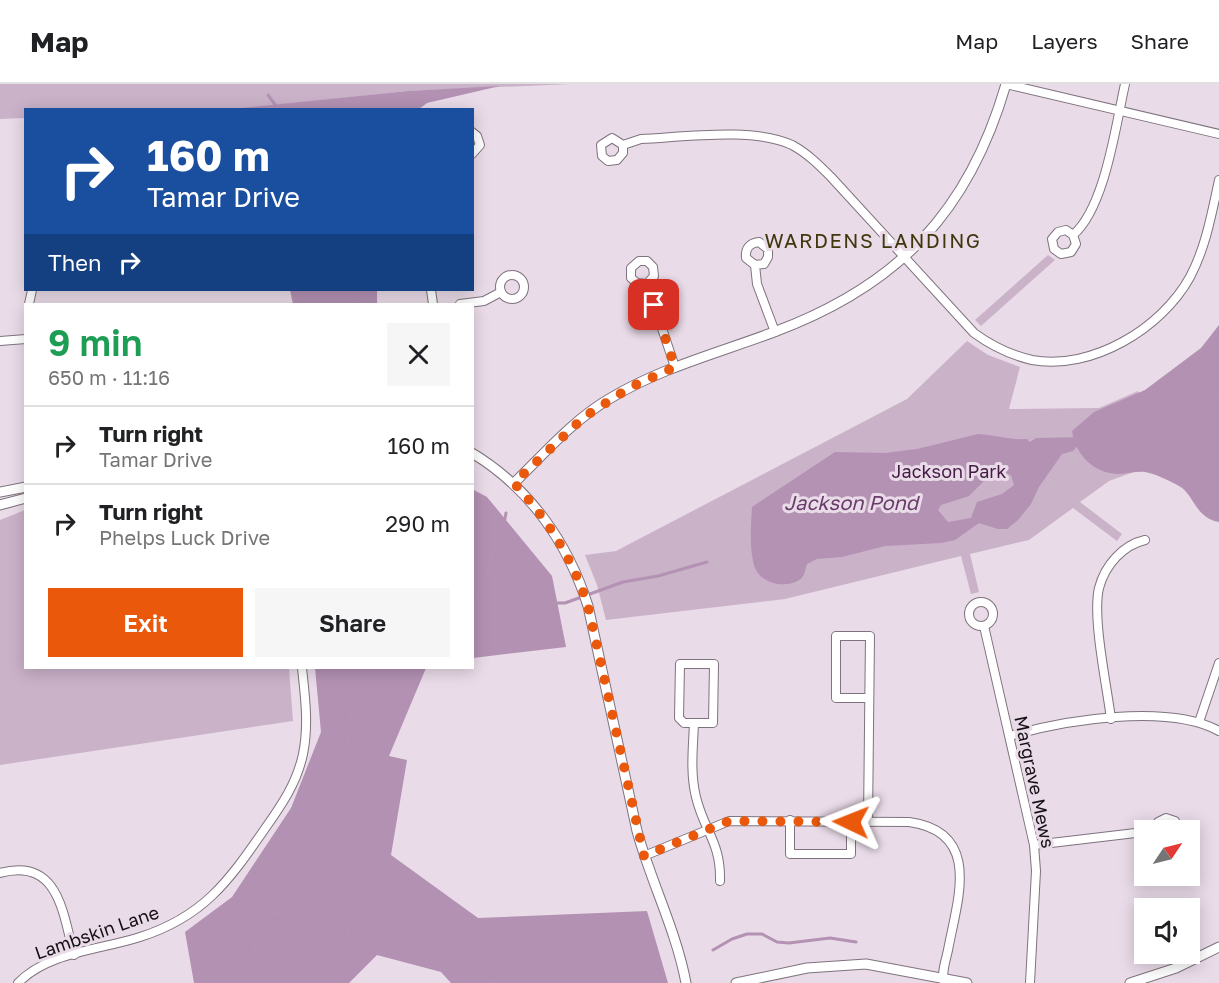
<!DOCTYPE html>
<html lang="en">
<head>
<meta charset="utf-8">
<style>
  :root { --surface:#fff; --page:#f6f6f6; --text:#202124; --muted:#757577; --line:#e0e0e0; --accent:#ea580c }
  body { margin:0; font-family:"Golos Text",sans-serif; background:var(--page); color:var(--text); height:100vh; display:flex; flex-direction:column; font-size:22px; white-space:nowrap }
  * { box-sizing:border-box; margin:0 }
  p { font-size:20px; color:var(--muted) }
  .icon { flex:none; width:33px; height:33px; fill:none; stroke:currentColor; stroke-width:2; stroke-linecap:round; stroke-linejoin:round }
  .map { position:relative; flex:1; overflow:hidden }
  .details { position:absolute; left:24px; top:219px; width:450px; height:366px; display:flex; flex-direction:column; background:var(--surface); border-radius:0px; box-shadow:0 3px 15px #0003 }
  .details>* { flex:none }
  .top-card { position:absolute; left:24px; top:24px; width:450px; height:183px; border-radius:0px; box-shadow:0 3px 15px #0003; background:#1a4fa0; color:#fff; overflow:hidden }
  .needle { width:39px; rotate:55deg }
  .tools { position:absolute; left:1134px; top:736px; display:grid; gap:12px }
  .tools a { display:grid; place-items:center; width:66px; height:66px; border-radius:0px; background:var(--surface); box-shadow:0 3px 15px #0003; font-size:30px }
  .pin { position:absolute; display:grid; place-items:center; width:51px; height:51px; color:#fff; margin:-26px; border-radius:12px; box-shadow:0 3px 9px #0006 }
  .me { position:absolute; width:66px; margin:-33px; rotate:272deg; stroke-linejoin:round; filter:drop-shadow(0 0 4px #0008) }
  .turn { display:flex; align-items:center; gap:21px; height:126px; padding:0 24px; font-size:27px }
  .turn .icon { width:78px; height:78px; stroke-width:2.5 }
  .turn b { display:block; font-size:42px; line-height:51px }
  .then { display:flex; align-items:center; height:57px; padding:0 24px; background:#0003; gap:12px; font-size:22px }
  .round { display:grid; place-items:center; flex:none; width:63px; height:63px; border-radius:0px; background:var(--page) }
  .head { display:flex; align-items:center; justify-content:space-between; height:102px; padding:0 24px }
  h1 { font-size:36px; font-weight:600; line-height:45px; color:#1e9e55 }
  .button { display:flex; gap:12px; margin-top:auto; padding:12px 24px }
  .button a { flex:1; height:69px; border-radius:0px; background:var(--accent); color:#fff; font-size:24px; font-weight:600; line-height:69px; text-align:center }
  .button a+a { background:var(--page); color:var(--text) }
  ul { padding:0; list-style:none }
  li { display:flex; align-items:center; gap:18px; height:78px; padding:0 24px; border-top:2px solid var(--line) }
  li div { flex:1 }
  li b { display:block; font-size:22px }
  li em { font-style:normal }
  header { display:flex; align-items:center; gap:36px; box-sizing:border-box; height:84px; padding:0 30px; background:var(--surface); border-bottom:2px solid var(--line) }
  header strong { font-size:28px }
  nav { display:flex; gap:33px; margin-inline-start:auto; font-size:21px }
  .map>svg:first-child { display:block }
  .green { fill:#cab2c9 }
  .forest { fill:#b391b3 }
  .water { fill:#b392b3; fill-rule:evenodd }
  .lines { fill:none; stroke-linecap:round; stroke-linejoin:round }
  .stream { stroke:#b392b3; stroke-width:3 }
  .minor-casing { stroke:#7e737e; stroke-width:10 }
  .tertiary-casing { stroke:#7e737e; stroke-width:11 }
  .minor { stroke:#fff; stroke-width:8 }
  .tertiary { stroke:#fff; stroke-width:9 }
  .route { stroke:#ea580c; stroke-width:10; stroke-dasharray:0 18 }
  .labels { text-anchor:middle; stroke-width:6; stroke-linejoin:round; paint-order:stroke }
  .park-label { font-size:18px; fill:#451b46; stroke:#e9dbe8 }
  .street-label { font-size:18px; fill:#151015; stroke:#e9dbe8 }
  .neighbourhood-label { font-size:20px; letter-spacing:1.5px; fill:#40370c; stroke:#e9dbe8 }
  .water-label { font-size:20px; font-style:italic; fill:#683c69; stroke:#e9dbe8 }
</style>
</head>
<body>
<header>
<strong>Map</strong>
<nav><a>Map</a><a>Layers</a><a>Share</a></nav>
</header>
<div class="map">
<svg width="1219" height="899" viewBox="0 0 1219 899">
  <rect width="100%" height="100%" fill="#e9dbe8"/>
  <g class="green">
    <polygon points="0,0 571,0 408,7 231,26 26,26 25,34 0,35"/>
    <polygon points="1048,171 1055,176 981,242 975,236"/>
    <polygon points="967,257 988,271 1020,283 1009,325 1099,324 1138,307 1172,374 1109,397 1080,418 1122,450 1117,457 1073,424 1029,456 970,470 979,508 971,510 961,472 785,515 606,536 597,501 585,471 616,467 907,315"/>
    <polygon points="25,426 26,584 289,584 293,637 0,681 0,436"/>
  </g>
  <g class="forest">
    <polygon points="500,2 427,19 419,25 231,25 408,7"/>
    <polygon points="290,206 377,206 377,220 293,220"/>
    <path d="M 1219,241 L 1219,438 C 1195,434 1194,410 1179,402 C 1170,397 1156,390 1145,388 C 1137,387 1127,390 1118,390 C 1093,389 1076,371 1072,347 L 1094,328 L 1145,306 L 1201,264 Z"/>
    <polygon points="472,405 487,413 552,492 566,563 473,574"/>
    <polygon points="315,584 426,584 389,672 407,676 391,771 478,834 647,827 668,899 451,899 441,888 377,871 349,899 194,899 185,848 232,813 291,724 321,648"/>
  </g>
  <path class="water" d="M 978,350 C 995,351 1009,356 1027,355 L 1030,358 L 1036,354 L 1085,353 L 1073,367 L 1062,370 L 1039,403 L 1031,420 L 1018,436 L 1007,445 L 998,445 L 979,439 L 955,456 L 941,459 L 885,462 L 842,473 L 817,475 L 807,480 C 805,485 805,493 799,496 C 785,505 761,499 755,484 C 749,467 751,441 752,423 L 835,368 L 885,369 L 917,365 ZM 1003,389 L 1011,391 L 1014,401 L 1002,410 L 977,418 L 971,434 L 948,438 L 938,426 L 941,421 L 969,412 L 986,395 Z"/>
  <g class="lines">
    <g class="stream">
      <polyline points="268,11 279,26"/>
      <polyline points="355,220 357,206"/>
      <polyline points="1084,354 1082,356 1118,344 1143,342 1171,328 1205,322 1219,312"/>
      <polyline points="472,510 524,519 565,519 623,498 658,492 707,478"/>
      <polyline points="482,511 490,474 501,455 506,429"/>
      <path d="M 268,829 C 279,831 282,828 292,826 C 307,822 338,824 347,838 L 349,854 L 361,860 L 391,853 L 401,856 L 417,850 L 435,869 L 447,869 L 460,880 L 477,887 L 482,894 L 496,899"/>
      <polyline points="713,866 732,855 747,850 762,850 777,858 789,859 830,854 856,858"/>
      <path d="M 477,887 L 485,880 L 499,874 L 514,874 L 526,868 L 545,866 L 557,852 C 583,851 574,859 592,865 C 609,872 628,866 645,864"/>
      <path d="M 247,899 L 253,882 L 257,845 L 268,829 L 272,817 L 272,798 L 275,789 L 280,779 L 295,765 C 289,737 302,731 313,709 C 318,701 316,690 321,682 L 333,678 L 348,659 L 352,623 L 361,603 L 362,584"/>
    </g>
    <g class="minor-casing">
      <g id="minor">
        <polyline points="1006,0 1219,50"/>
        <polyline points="472,48 477,52 480,61 472,70"/>
        <path d="M 623,61 L 623,69 L 617,76 L 608,77 L 602,72 L 601,61 L 612,54 L 623,61 L 641,55 C 685,53 753,43 792,61 C 807,69 819,81 831,93 L 974,249 C 992,262 1010,271 1032,276 C 1092,287 1162,244 1190,193 C 1206,163 1212,128 1219,96"/>
        <path d="M 1073,151 L 1066,146 L 1058,148 L 1052,155 L 1054,165 L 1061,170 L 1071,168 L 1076,160 L 1073,151 C 1105,124 1116,40 1125,0"/>
        <path d="M 755,181 L 764,180 L 768,173 L 768,165 L 759,158 C 749,159 745,165 746,174 L 755,181 L 757,200 L 775,248"/>
        <circle cx="512" cy="203" r="12"/>
        <polyline points="647,200 637,199 631,194 631,184 639,177 647,177 653,183 654,192 647,200 675,283"/>
        <polyline points="431,206 433,220"/>
        <polyline points="29,220 32,206"/>
        <polyline points="460,220 484,217 501,208"/>
        <polyline points="0,257 26,255"/>
        <circle cx="981" cy="530" r="12"/>
        <polyline points="984,542 1034,761 1036,787 1030,899"/>
        <path d="M 1111,635 C 1107,602 1092,534 1099,504 C 1105,481 1123,461 1145,456"/>
        <polyline points="1199,638 1219,579"/>
        <path d="M 694,639 L 713,639 L 714,580 L 680,580 L 679,634 L 684,639 L 694,639 C 693,664 690,689 696,713 C 704,747 721,758 720,797"/>
        <path d="M 1010,652 C 1064,636 1168,619 1219,647"/>
        <polyline points="790,736 790,770 851,770 851,738"/>
        <polyline points="868,737 870,552 836,552 836,614 869,614"/>
        <polyline points="1155,747 1158,738 1166,734 1175,737 1179,747"/>
        <polyline points="1034,761 1144,748"/>
        <path d="M 644,772 L 729,737 L 909,738 C 983,748 957,817 948,866 C 946,876 941,889 944,898"/>
        <path d="M 0,789 C 59,773 63,830 74,871"/>
        <path d="M 18,899 C 48,868 100,866 140,853 C 203,833 228,798 264,746 C 281,722 297,699 303,670 C 309,641 305,612 302,584"/>
      </g>
    </g>
    <g class="tertiary-casing">
      <g id="tertiary">
        <path d="M 472,369 C 530,404 568,459 588,522 L 637,747 C 651,798 676,846 686,899"/>
        <path d="M 514,399 C 544,370 573,336 609,315 C 660,284 718,269 774,248 C 898,202 969,128 1006,0"/>
        <polyline points="0,408 26,403"/>
        <polyline points="0,421 26,414"/>
        <polyline points="736,899 807,884 866,880 967,899"/>
        <polyline points="1130,899 1176,884 1219,863"/>
      </g>
    </g>
    <use href="#minor" class="minor"/>
    <use href="#tertiary" class="tertiary"/>
  </g>
  <g class="lines">
    <path class="route" d="M 654,221 L 675,283 L 631,303 L 584,333 L 514,399 C 548,436 572,474 588,522 L 644,772 L 729,737 L 851,738"/>
  </g>
  <g class="labels">
    <g class="park-label">
      <text x="949" y="394">Jackson Park</text>
    </g>
    <g class="street-label">
      <text transform="translate(1034 698) rotate(78)" y="6">Margrave Mews</text>
      <text transform="translate(97 849) rotate(-19)" y="6">Lambskin Lane</text>
    </g>
    <g class="neighbourhood-label">
      <text x="873" y="164">WARDENS LANDING</text>
    </g>
    <g class="water-label">
      <text x="851" y="426">Jackson Pond</text>
    </g>
  </g>
</svg>
<div class="tools">
<a><svg class="needle" viewBox="-14 -14 28 28"><path d="M0-13l5 13h-10z" fill="#e53935"/><path d="M0 13l5-13h-10z" fill="#757577"/></svg></a>
<a><svg class="icon" aria-label="sound" viewBox="0 0 24 24"><path d="M4 9h4l5-4v14l-5-4H4zM17 9q2 3 0 6"/></svg></a>
</div>
<div class="pin" style="left:654px;top:221px;background:#d93025"><svg class="icon" aria-label="arrive" viewBox="0 0 24 24"><path d="M6 21V4h12l-3 4 3 4H6"/></svg></div>
<svg class="me" style="left:851px;top:738px" viewBox="-20 -20 40 40"><path d="M0-17L14 15 0 8-14 15z" fill="#ea580c" stroke="#fff" stroke-width="4"/></svg>
<div class="top-card">
<div class="turn"><svg class="icon" aria-label="right" viewBox="0 0 24 24"><path d="M7 20v-9h11M14 6l5 5-5 5"/></svg><div><b>160 m</b>Tamar Drive</div></div>
<div class="then">Then<svg class="icon" aria-label="right" viewBox="0 0 24 24"><path d="M7 20v-9h11M14 6l5 5-5 5"/></svg></div>
</div>
<section class="details">
<div class="head"><div><h1>9 min</h1><p>650 m · 11:16</p></div><a class="round"><svg class="icon" aria-label="close" viewBox="0 0 24 24"><path d="M6 6l12 12M18 6L6 18"/></svg></a></div>
<ul>
<li><svg class="icon" aria-label="right" viewBox="0 0 24 24"><path d="M7 20v-9h11M14 6l5 5-5 5"/></svg><div><b>Turn right</b><p>Tamar Drive</p></div><em>160 m</em></li>
<li><svg class="icon" aria-label="right" viewBox="0 0 24 24"><path d="M7 20v-9h11M14 6l5 5-5 5"/></svg><div><b>Turn right</b><p>Phelps Luck Drive</p></div><em>290 m</em></li>
</ul>
<div class="button"><a>Exit</a><a>Share</a></div>
</section>
</div>
</body>
</html>
